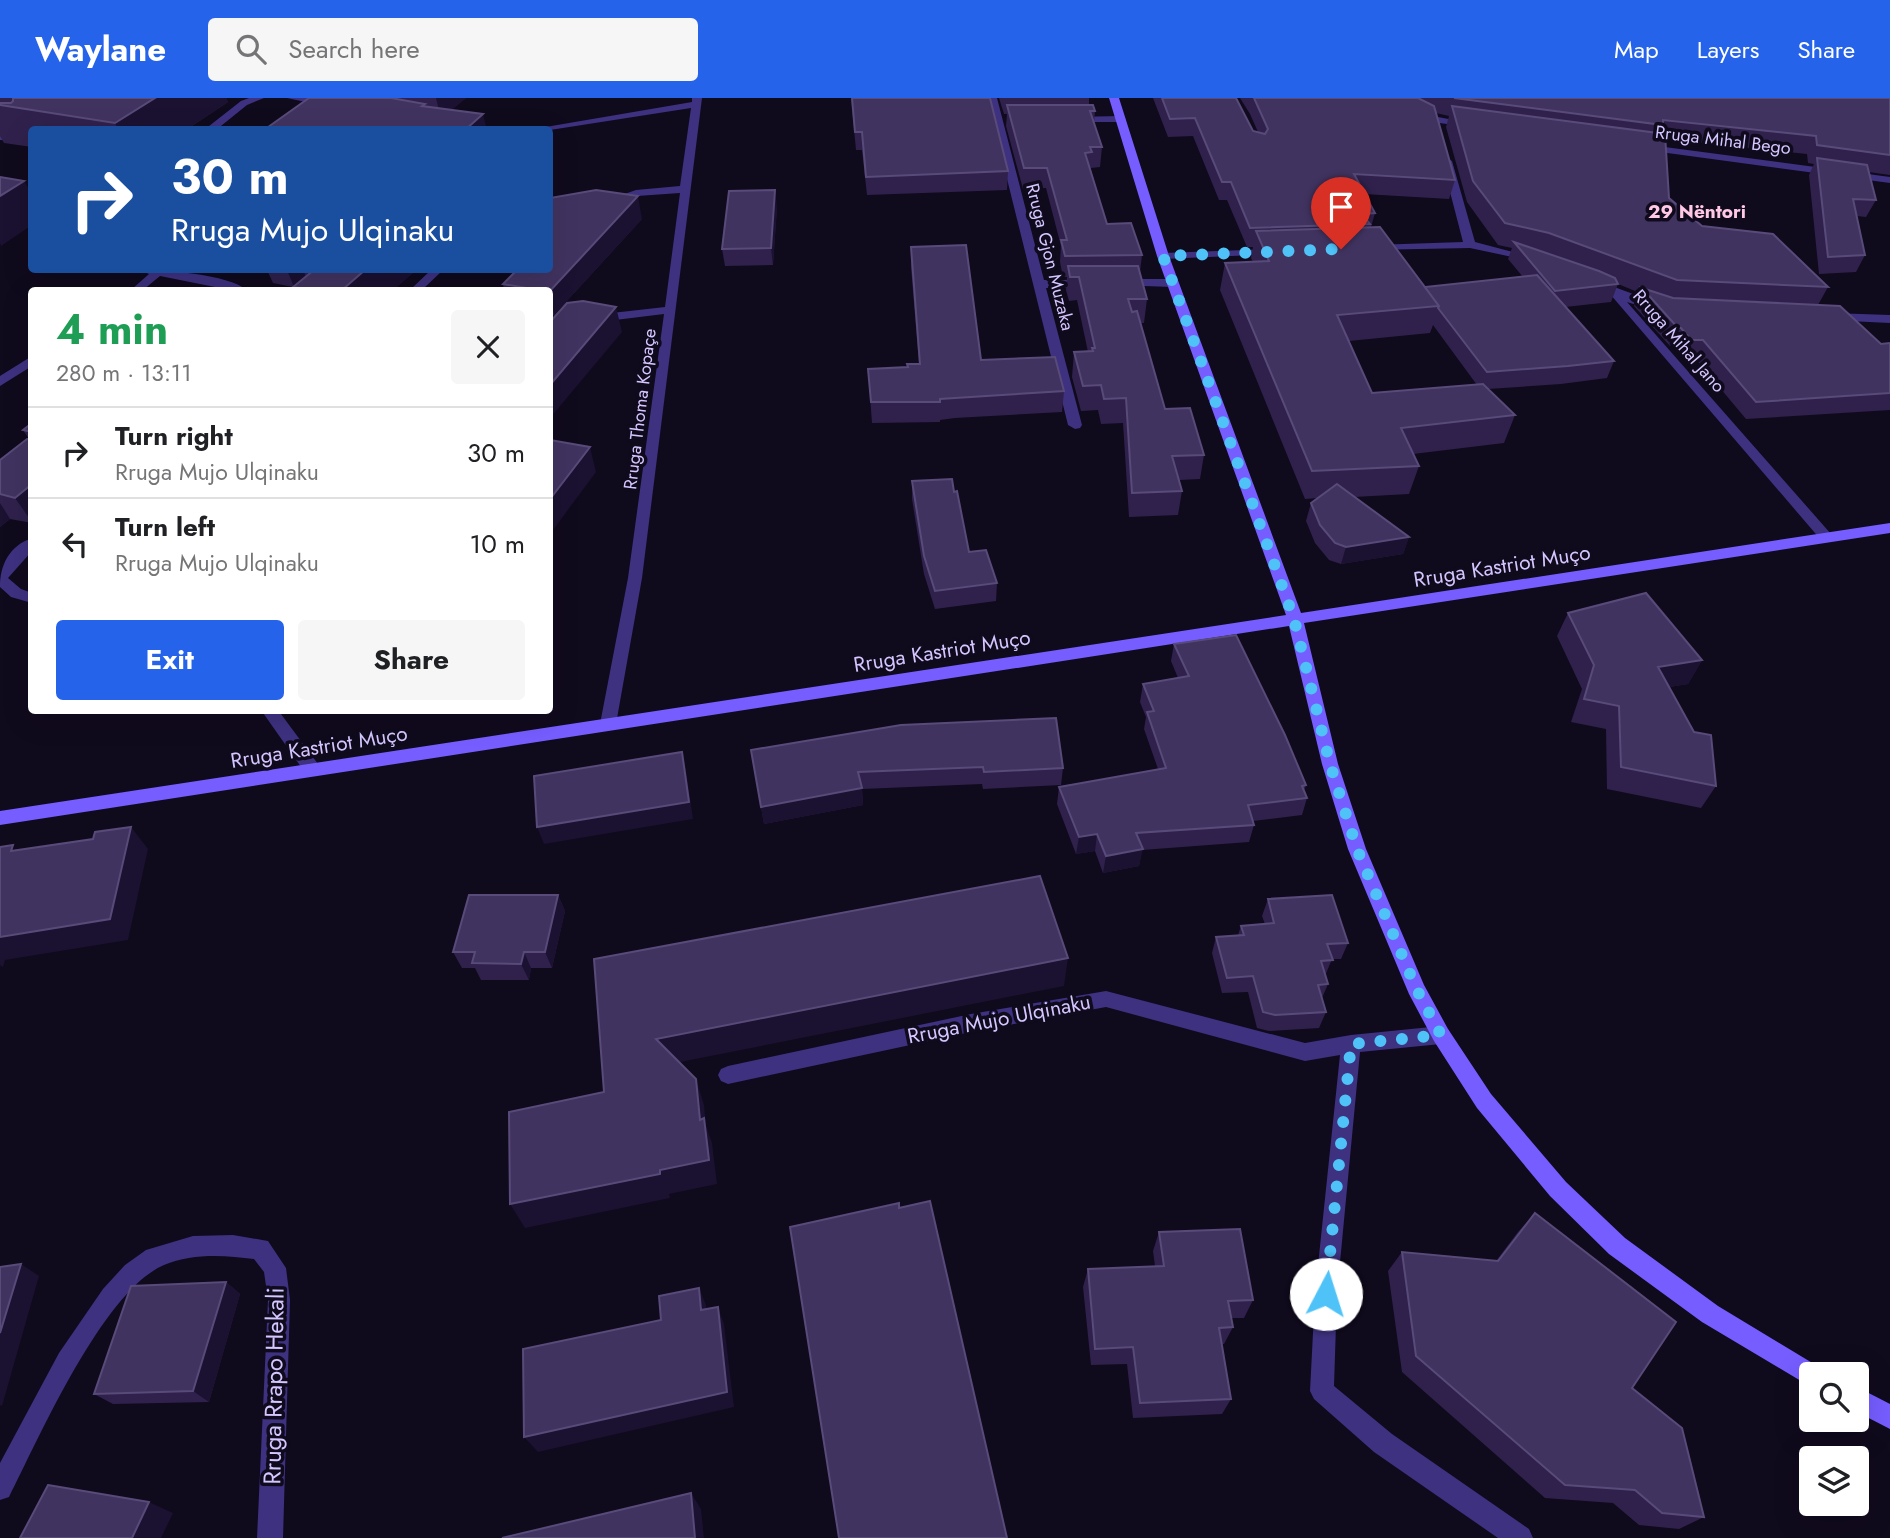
<!DOCTYPE html>
<html lang="en">
<head>
<meta charset="utf-8">
<style>
  :root { --surface:#fff; --page:#f6f6f6; --text:#202124; --muted:#757577; --line:#e0e0e0; --accent:#2563eb }
  body { margin:0; font-family:Jost,sans-serif; background:var(--page); color:var(--text); height:100vh; display:flex; flex-direction:column; font-size:26px; white-space:nowrap }
  * { box-sizing:border-box; margin:0 }
  p { font-size:23px; color:var(--muted) }
  .icon { flex:none; width:38px; height:38px; fill:none; stroke:currentColor; stroke-width:2; stroke-linecap:round; stroke-linejoin:round }
  .map { position:relative; flex:1; overflow:hidden }
  .side { position:absolute; left:28px; top:189px; width:525px; height:427px; display:flex; flex-direction:column; background:var(--surface); border-radius:7px; box-shadow:0 7px 28px #0002 }
  .side>* { flex:none }
  .banner { position:absolute; left:28px; top:28px; width:525px; height:147px; border-radius:7px; box-shadow:0 7px 28px #0002; background:#1a4fa0; color:#fff; overflow:hidden }
  .tools { position:absolute; left:1799px; top:1264px; display:grid; gap:14px }
  .tools a { display:grid; place-items:center; width:70px; height:70px; border-radius:7px; background:var(--surface); box-shadow:0 7px 28px #0002; font-size:35px }
  .pin { position:absolute; display:grid; place-items:center; width:60px; height:60px; color:#fff; margin:-72px -30px; border-radius:50% 50% 50% 0; rotate:-45deg; box-shadow:0 0 7px #0007 }
  .pin .icon { rotate:45deg }
  .me { position:absolute; width:77px; margin:-38px; rotate:5deg; stroke-linejoin:round; filter:drop-shadow(0 0 5px #0008) }
  .turn { display:flex; align-items:center; gap:24px; height:147px; padding:0 28px; font-size:32px }
  .turn .icon { width:91px; height:91px; stroke-width:2.5 }
  .turn b { display:block; font-size:49px; line-height:60px }
  .round { display:grid; place-items:center; flex:none; width:74px; height:74px; border-radius:7px; background:var(--page) }
  .headline { display:flex; align-items:center; justify-content:space-between; height:119px; padding:0 28px }
  h1 { font-size:42px; font-weight:700; line-height:52px; color:#1e9e55 }
  .cta { display:flex; gap:14px; margin-top:auto; padding:14px 28px }
  .cta a { flex:1; height:80px; border-radius:7px; background:var(--accent); color:#fff; font-size:28px; font-weight:700; line-height:80px; text-align:center }
  .cta a+a { background:var(--page); color:var(--text) }
  ul { padding:0; list-style:none }
  li { display:flex; align-items:center; gap:21px; height:91px; padding:0 28px; border-top:2px solid var(--line) }
  li div { flex:1 }
  li b { display:block; font-size:26px }
  li em { font-style:normal }
  header { display:flex; align-items:center; gap:42px; box-sizing:border-box; height:98px; padding:0 35px; background:var(--accent); color:#fff }
  header strong { font-size:33px }
  nav { display:flex; gap:38px; margin-inline-start:auto; font-size:24px }
  .search { width:490px; height:63px; background:var(--page); display:flex; align-items:center; gap:18px; box-sizing:border-box; padding:0 24px; border-radius:7px; color:var(--muted); font-size:26px }
  .map>svg:first-child { display:block }
  .lines { fill:none; stroke-linecap:round; stroke-linejoin:round }
  .street { fill:#3e3180; fill-rule:evenodd }
  .secondary { fill:#755dff; fill-rule:evenodd }
  .wall { fill:#2f214c; fill-rule:evenodd }
  .shaded-wall { fill:#1b1131 }
  .building { fill:#413360; stroke:#584a79; stroke-width:2 }
  .route { stroke:#4fc3f7; stroke-width:12; stroke-dasharray:0 21.6 }
  .labels { text-anchor:middle; stroke-width:7; stroke-linejoin:round; paint-order:stroke }
  .far-street-label { font-size:18px; fill:#d4c6ff; stroke:#100a1d }
  .far-neighbourhood-label { font-size:19px; font-weight:bold; fill:#ffc8e4; stroke:#100a1d }
  .street-label { font-size:21px; fill:#d4c6ff; stroke:#100a1d }
  .near-street-label { font-size:24px; fill:#d4c6ff; stroke:#100a1d }
</style>
</head>
<body>
<header>
<strong>Waylane</strong>
<div class="search"><svg class="icon" aria-label="search" viewBox="0 0 24 24"><circle cx="10" cy="10" r="6"/><path d="M15 15l6 6"/></svg>Search here</div>
<nav><a>Map</a><a>Layers</a><a>Share</a></nav>
</header>
<div class="map">
<svg width="1890" height="1440" viewBox="0 0 1890 1440">
  <rect width="100%" height="100%" fill="#100a1d"/>
  <g class="lines">
    <g class="street">
      <polygon points="249,0 264,0 247,7 216,32 204,32 241,3"/>
      <polygon points="287,0 310,0 334,6 329,9"/>
      <polygon points="692,0 702,0 642,480 616,626 608,632 600,626 628,480 664,216 550,230 550,222 665,209 680,95 637,98 607,107 602,104 636,92 680,88 691,10 550,32 528,32 692,4"/>
      <polygon points="987,0 997,0 1044,182 1088,182 1094,186 1088,190 1046,190 1082,327 1080,330 1075,331 1068,327"/>
      <polygon points="1385,0 1398,0 1438,19 1474,26 1469,29 1432,24"/>
      <polygon points="1072,19 1121,18 1126,21 1121,24 1068,24 1067,22"/>
      <polygon points="0,36 32,37 32,43 0,42"/>
      <polygon points="1642,46 1890,79 1890,85 1638,51 1638,47"/>
      <polygon points="1447,60 1452,63 1475,144 1536,160 1536,164 1470,150 1369,152 1367,150 1373,147 1463,144 1442,63"/>
      <polygon points="1275,151 1281,154 1279,156 1163,161 1157,158 1163,155"/>
      <path d="M 140,172 C 166,172 227,176 247,192 L 230,192 L 160,178 L 143,192 L 131,192 L 149,176 Z"/>
      <polygon points="431,172 443,172 422,192 410,192"/>
      <polygon points="1120,181 1172,181 1178,185 1172,189 1116,187 1116,183"/>
      <polygon points="1590,183 1598,183 1663,207 1665,210 1659,214 1627,204 1831,436 1833,439 1831,442 1821,442 1610,196 1590,187"/>
      <polygon points="1831,215 1890,217 1890,225 1827,222 1825,219"/>
      <polygon points="32,258 32,268 0,288 0,278"/>
      <path d="M 32,440 L 32,453 L 8,480 L 21,491 L 32,495 L 32,505 L 11,499 L 0,489 C 0,467 9,448 32,440 Z"/>
      <polygon points="261,612 278,612 318,666 320,671 318,676 306,676"/>
      <polygon points="1106,893 1305,945 1351,937 1441,928 1448,931 1451,937 1448,943 1441,946 1360,954 1337,1196 1334,1288 1392,1336 1529,1431 1533,1440 1498,1440 1374,1354 1314,1301 1310,1293 1315,1196 1340,957 1305,963 1106,909 971,934 728,986 721,983 718,977 721,971 728,968 971,916"/>
      <path d="M 233,1137 L 268,1143 L 286,1170 L 290,1202 L 283,1440 L 257,1440 L 268,1202 L 264,1174 L 254,1161 C 225,1157 192,1155 164,1167 C 103,1193 39,1340 9,1399 L 0,1402 L 0,1365 L 59,1255 L 103,1191 L 125,1167 L 146,1152 L 193,1138 Z"/>
    </g>
    <g class="secondary">
      <polygon points="1109,0 1119,0 1169,158 1301,515 1890,425 1890,435 1304,525 1338,666 1366,751 1424,887 1448,931 1491,996 1566,1084 1625,1140 1718,1208 1819,1269 1822,1276 1811,1276 1811,1289 1702,1224 1609,1156 1550,1098 1477,1010 1434,943 1409,896 1348,751 1322,666 1289,528 0,727 0,713 1286,517 1157,158"/>
      <polygon points="1857,1289 1890,1306 1890,1331 1857,1314"/>
    </g>
  </g>
  <g class="wall">
    <polygon points="0,0 226,0 228,4 186,32 32,32 32,49 4,45 0,38"/>
    <polygon points="309,0 466,0 451,12"/>
    <polygon points="851,0 990,0 1008,73 1007,92 867,97 862,52 856,52"/>
    <polygon points="999,0 1089,0 1089,7 1095,13 1094,25 1102,49 1100,69 1091,70 1091,72 1107,126 1142,157 1140,174 1147,201 1144,225 1140,225 1165,311 1204,357 1200,381 1179,382 1182,393 1178,417 1129,419 1123,325 1101,326 1098,312 1081,313 1072,279 1074,254 1088,254 1077,202 1069,203 1066,192 1067,179 1063,179 1060,164 1061,148 1046,90 1023,91 1006,28 1007,16 1004,16"/>
    <path d="M 1153,0 L 1236,0 L 1253,33 L 1258,34 L 1250,16 L 1240,0 L 1890,0 L 1890,77 L 1869,74 L 1876,102 L 1866,119 L 1857,118 L 1865,157 L 1856,174 L 1819,176 L 1809,77 L 1814,66 L 1808,65 L 1807,56 L 1665,41 L 1669,100 L 1702,128 L 1828,189 L 1818,207 L 1881,246 L 1890,245 L 1890,312 L 1746,321 L 1694,259 L 1683,260 L 1673,247 L 1670,248 L 1634,208 L 1640,195 L 1618,186 L 1611,204 L 1565,209 L 1614,263 L 1607,280 L 1561,286 L 1488,291 L 1515,317 L 1504,345 L 1413,356 L 1419,368 L 1409,396 L 1354,399 L 1409,439 L 1403,456 L 1341,466 L 1329,462 L 1315,445 L 1306,423 L 1311,405 L 1318,400 L 1305,401 L 1220,192 L 1225,165 L 1253,164 L 1251,160 L 1253,149 L 1247,149 L 1227,102 L 1219,102 L 1193,38 L 1168,39 ZM 1436,15 L 1449,18 L 1446,29 L 1467,104 L 1498,147 L 1512,150 L 1508,161 L 1523,179 L 1425,189 L 1371,129 L 1375,115 L 1364,96 L 1449,101 L 1455,82 ZM 1433,227 L 1477,287 L 1372,295 L 1349,243 L 1430,235 Z"/>
    <polygon points="777,109 773,167 725,168 722,151"/>
    <polygon points="642,121 554,217 550,216 550,192 504,192 503,186"/>
    <polygon points="911,149 981,262 1064,293 1062,314 955,320 940,322 940,324 872,325 868,271 908,269 919,266 911,169"/>
    <polygon points="267,172 416,172 393,192 294,192 293,189 273,185"/>
    <polygon points="32,325 32,425 10,421 0,429 0,362 29,341 23,332"/>
    <polygon points="912,383 954,394 969,454 997,485 996,503 935,511 924,476 912,401"/>
    <polygon points="1568,515 1702,562 1688,586 1669,589 1716,688 1701,710 1607,691 1606,631 1571,624 1582,591 1557,538"/>
    <polygon points="1174,546 1306,687 1304,693 1307,700 1302,717 1253,723 1254,727 1249,744 1142,752 1139,768 1103,775 1095,753 1076,756 1057,706 1059,689 1158,671 1144,631 1146,619 1140,604 1143,586 1178,580 1171,563"/>
    <polygon points="751,652 1063,670 1061,687 983,691 982,686 862,691 863,707 764,726"/>
    <polygon points="558,797 565,813 552,870 531,870 529,882 481,882 475,870 462,870 453,854"/>
    <polygon points="1268,801 1348,845 1341,861 1332,861 1325,878 1328,886 1322,900 1326,914 1319,930 1269,933 1257,930 1248,894 1222,895 1212,855 1216,839 1238,837 1241,828 1265,826 1262,818"/>
    <polygon points="1535,1115 1632,1290 1704,1419 1679,1431 1639,1427 1613,1405 1545,1400 1402,1274 1388,1173 1402,1154 1496,1163 1518,1134"/>
    <polygon points="1159,1134 1253,1202 1244,1220 1231,1220 1233,1229 1224,1246 1222,1246 1231,1301 1222,1316 1133,1320 1127,1266 1091,1267 1083,1189 1088,1171 1155,1168 1153,1153"/>
    <polygon points="226,1184 240,1196 209,1304 113,1306 94,1296"/>
  </g>
  <g class="shaded-wall">
    <polygon points="155,0 226,0 228,4 186,32 118,32 115,25"/>
    <polygon points="436,0 466,0 441,20"/>
    <polygon points="483,16 487,32 465,32"/>
    <polygon points="24,83 32,96 32,127 1,148 0,145 0,98"/>
    <polygon points="775,92 777,109 773,167 771,150"/>
    <polygon points="638,98 642,121 554,217 550,199 550,193"/>
    <polygon points="287,172 303,172 306,179 294,189"/>
    <polygon points="365,172 416,172 393,192 342,192"/>
    <polygon points="616,209 622,234 550,320 550,287"/>
    <polygon points="590,349 596,374 550,436 550,401"/>
    <polygon points="32,386 32,424 15,400"/>
    <polygon points="0,405 10,421 0,429"/>
    <polygon points="1409,439 1403,456 1341,466 1346,449"/>
    <polygon points="1702,562 1688,586 1645,593 1658,569"/>
    <polygon points="682,654 686,672 693,721 544,746 537,729"/>
    <polygon points="862,690 863,707 764,726 761,709"/>
    <polygon points="131,729 148,751 128,842 5,862 3,869 0,867 0,839"/>
    <polygon points="1097,736 1095,753 1076,756 1079,739"/>
    <polygon points="1143,751 1139,768 1103,775 1106,758"/>
    <polygon points="558,797 565,813 552,870 545,854"/>
    <polygon points="524,854 531,870 529,882 521,866"/>
    <polygon points="1068,860 1064,888 665,967 656,941"/>
    <polygon points="696,981 704,1007 706,1028 712,1045 717,1086 669,1096 670,1100 525,1130 510,1106 660,1072 700,1022"/>
    <polygon points="21,1166 39,1178 2,1308 0,1307 0,1235"/>
    <polygon points="226,1184 240,1196 209,1304 193,1293"/>
    <polygon points="699,1190 706,1207 709,1229 701,1212"/>
    <polygon points="718,1209 724,1226 734,1309 538,1354 524,1339"/>
    <polygon points="691,1395 701,1411 704,1440 695,1440"/>
    <polygon points="149,1404 173,1415 161,1440 132,1440"/>
  </g>
  <g class="building">
    <polygon points="13,0 155,0 115,25 0,7 0,5 11,5 13,3"/>
    <polygon points="309,0 391,0 425,6 422,8 483,16 465,32 264,32"/>
    <polygon points="852,0 990,0 1008,73 866,79 862,34 855,34"/>
    <polygon points="1162,0 1236,0 1253,33 1265,36 1268,31 1254,0 1418,0 1434,8 1455,82 1354,76 1375,115 1362,116 1370,126 1250,130 1231,84 1222,84 1195,20 1170,21"/>
    <polygon points="1454,0 1890,0 1890,57 1817,47 1816,38 1663,22 1663,27"/>
    <polygon points="1007,7 1093,7 1095,13 1090,13 1102,49 1090,49 1092,54 1085,55 1107,126 1131,125 1142,157 1065,158 1061,142 1067,142 1047,70 1024,70"/>
    <polygon points="1452,8 1665,36 1669,100 1702,128 1773,136 1828,189 1677,182 1549,135 1505,125 1473,83"/>
    <polygon points="1817,60 1867,67 1876,102 1853,101 1865,157 1828,159"/>
    <polygon points="0,79 24,83 0,98"/>
    <polygon points="596,92 638,98 550,193 538,192 503,186 517,172 550,172 550,100"/>
    <polygon points="775,92 771,150 722,151 729,93"/>
    <polygon points="1380,129 1439,208 1337,217 1372,295 1483,286 1515,317 1401,330 1419,368 1312,373 1225,165 1269,163 1256,133"/>
    <polygon points="1514,144 1599,173 1615,180 1618,186 1555,193"/>
    <polygon points="966,147 981,262 1055,259 1064,293 955,300 940,301 940,304 871,304 868,271 908,269 907,266 920,266 911,149"/>
    <polygon points="1068,168 1138,168 1147,201 1128,201 1132,214 1137,213 1165,311 1190,310 1204,357 1172,358 1182,393 1132,395 1126,300 1104,301 1101,287 1083,288 1074,254 1093,253 1092,250 1095,250 1079,179 1070,179"/>
    <polygon points="314,172 365,172 342,192 312,192 293,189"/>
    <polygon points="1537,177 1614,263 1568,268 1487,274 1438,210 1439,208 1425,189"/>
    <polygon points="1642,190 1673,200 1840,208 1881,246 1890,245 1890,295 1756,304 1703,242 1691,242 1681,230 1678,230"/>
    <polygon points="583,203 616,209 550,287 550,224 567,205"/>
    <polygon points="32,325 32,334 23,332"/>
    <polygon points="27,341 32,342 32,386 15,400 0,396 0,362"/>
    <polygon points="550,342 590,349 550,401"/>
    <polygon points="952,381 954,394 957,393 969,454 986,452 997,485 935,493 924,458 912,383"/>
    <polygon points="1337,386 1409,439 1346,449 1335,445 1320,427 1311,405"/>
    <polygon points="1646,495 1702,562 1658,569 1694,634 1711,637 1716,688 1621,669 1619,608 1584,601 1594,567 1568,515"/>
    <polygon points="1236,537 1285,637 1306,687 1302,688 1307,700 1248,707 1254,727 1136,735 1143,751 1106,758 1097,736 1079,739 1059,689 1166,670 1147,614 1154,613 1143,586 1189,578 1174,546"/>
    <polygon points="1056,620 1063,670 984,674 983,669 858,674 862,690 761,709 751,652 901,627"/>
    <polygon points="682,654 689,704 537,729 534,678"/>
    <polygon points="131,729 110,821 0,839 0,749 13,747 11,753 93,741 95,734"/>
    <polygon points="1040,778 1068,860 656,941 696,981 700,1022 704,1020 709,1062 660,1072 660,1076 510,1106 509,1014 604,994 594,861"/>
    <polygon points="469,797 558,797 545,854 524,854 521,866 472,865 475,854 453,854"/>
    <polygon points="1332,797 1348,845 1327,846 1333,862 1321,863 1328,886 1318,887 1326,914 1275,917 1263,914 1253,878 1227,880 1216,839 1244,837 1241,828 1274,825 1268,801"/>
    <polygon points="930,1103 1007,1440 839,1440 790,1129 899,1105 899,1110"/>
    <polygon points="1535,1115 1676,1224 1632,1290 1682,1330 1704,1419 1662,1415 1635,1392 1565,1387 1416,1258 1402,1154 1498,1163"/>
    <polygon points="1240,1131 1253,1202 1228,1203 1233,1229 1219,1230 1231,1301 1140,1305 1133,1249 1095,1251 1088,1171 1164,1168 1159,1134"/>
    <polygon points="21,1166 0,1235 0,1169"/>
    <polygon points="226,1184 193,1293 94,1296 131,1188"/>
    <polygon points="699,1190 701,1212 718,1209 727,1294 524,1339 523,1251 661,1222 659,1198"/>
    <polygon points="48,1387 149,1404 132,1440 20,1440"/>
    <polygon points="691,1395 695,1440 502,1440"/>
  </g>
  <g class="lines">
    <polyline class="route" points="1326,1196 1351,946 1441,937 1416,890 1357,751 1330,666 1294,521 1163,158 1341,151"/>
  </g>
  <g class="labels">
    <g class="far-street-label">
      <text transform="translate(1723 42) rotate(7)" y="6">Rruga Mihal Bego</text>
      <text transform="translate(1050 159) rotate(76)" y="6">Rruga Gjon Muzaka</text>
      <text transform="translate(1679 243) rotate(49)" y="6">Rruga Mihal Jano</text>
      <text transform="translate(640 311) rotate(-83)" y="6">Rruga Thoma Kopaçe</text>
    </g>
    <g class="far-neighbourhood-label">
      <text x="1697" y="120">29 Nëntori</text>
    </g>
    <g class="street-label">
      <text transform="translate(1502 468) rotate(-9)" y="7">Rruga Kastriot Muço</text>
      <text transform="translate(942 553) rotate(-9)" y="7">Rruga Kastriot Muço</text>
      <text transform="translate(319 649) rotate(-9)" y="7">Rruga Kastriot Muço</text>
      <text transform="translate(999 921) rotate(-11)" y="7">Rruga Mujo Ulqinaku</text>
    </g>
    <g class="near-street-label">
      <text transform="translate(274 1288) rotate(-89)" y="8">Rruga Rrapo Hekali</text>
    </g>
  </g>
</svg>
<div class="tools">
<a><svg class="icon" aria-label="search" viewBox="0 0 24 24"><circle cx="10" cy="10" r="6"/><path d="M15 15l6 6"/></svg></a>
<a><svg class="icon" aria-label="layers" viewBox="0 0 24 24"><path d="M12 4l9 5-9 5-9-5zM3 14l9 5 9-5"/></svg></a>
</div>
<div class="pin" style="left:1341px;top:151px;background:#d93025"><svg class="icon" aria-label="arrive" viewBox="0 0 24 24"><path d="M6 21V4h12l-3 4 3 4H6"/></svg></div>
<svg class="me" style="left:1326px;top:1196px" viewBox="-20 -20 40 40"><circle r="19" fill="#fff"/><path d="M0-13L10 11 0 6-10 11z" fill="#4fc3f7"/></svg>
<div class="banner">
<div class="turn"><svg class="icon" aria-label="right" viewBox="0 0 24 24"><path d="M7 20v-9h11M14 6l5 5-5 5"/></svg><div><b>30 m</b>Rruga Mujo Ulqinaku</div></div>
</div>
<section class="side">
<div class="headline"><div><h1>4 min</h1><p>280 m · 13:11</p></div><a class="round"><svg class="icon" aria-label="close" viewBox="0 0 24 24"><path d="M6 6l12 12M18 6L6 18"/></svg></a></div>
<ul>
<li><svg class="icon" aria-label="right" viewBox="0 0 24 24"><path d="M7 20v-9h11M14 6l5 5-5 5"/></svg><div><b>Turn right</b><p>Rruga Mujo Ulqinaku</p></div><em>30 m</em></li>
<li><svg class="icon" aria-label="left" viewBox="0 0 24 24"><path d="M17 20v-9H6M10 6l-5 5 5 5"/></svg><div><b>Turn left</b><p>Rruga Mujo Ulqinaku</p></div><em>10 m</em></li>
</ul>
<div class="cta"><a>Exit</a><a>Share</a></div>
</section>
</div>
</body>
</html>
